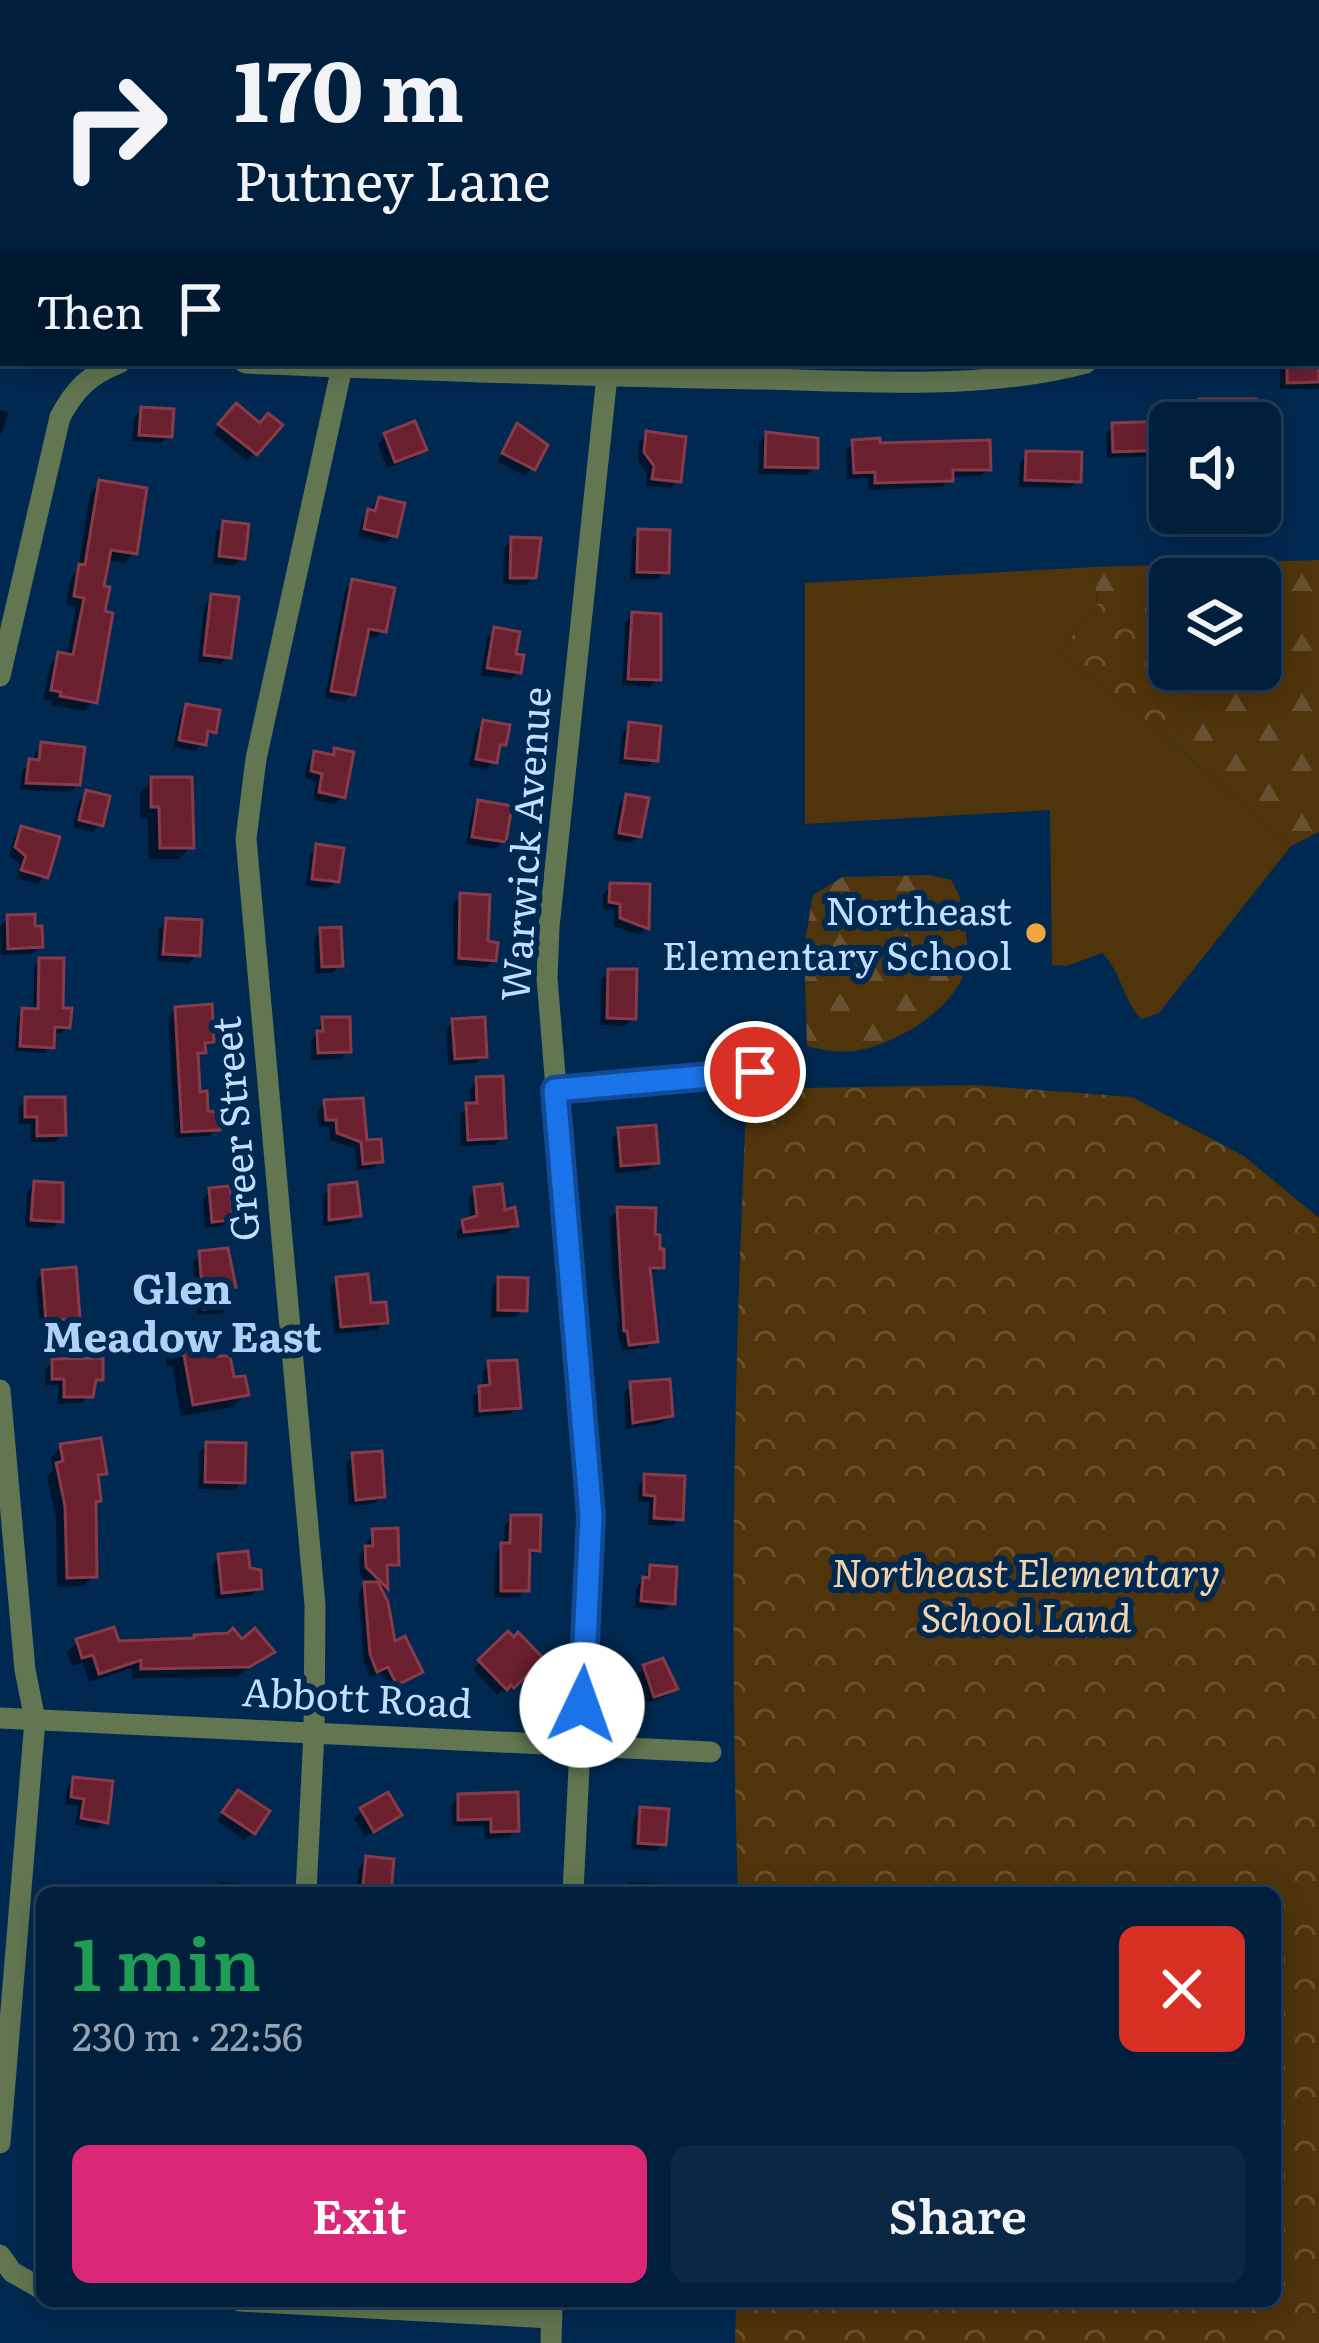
<!DOCTYPE html>
<html lang="en">
<head>
<meta charset="utf-8">
<style>
  :root { --surface:#001f3d; --page:#0a2744; --text:#f1f3f6; --muted:#95a2b0; --line:#223d57; --accent:#db2777 }
  body { margin:0; font-family:Literata,serif; background:var(--page); color:var(--text); height:100vh; display:flex; flex-direction:column; font-size:45px; white-space:nowrap }
  * { box-sizing:border-box; margin:0 }
  p { font-size:39px; color:var(--muted) }
  .icon { flex:none; width:66px; height:66px; fill:none; stroke:currentColor; stroke-width:2; stroke-linecap:round; stroke-linejoin:round }
  .map { position:relative; flex:1; overflow:hidden }
  .side { position:absolute; left:36px; top:1887px; width:1245px; height:420px; display:flex; flex-direction:column; background:var(--surface); border-radius:18px; box-shadow:0 6px 30px #0003,0 0 0 3px var(--line) }
  .side>* { flex:none }
  .hud { position:absolute; left:0px; top:0px; width:1320px; height:366px; box-shadow:0 6px 30px #0003,0 0 0 3px var(--line); background:#001f3d; color:var(--text); overflow:hidden }
  .tools { position:absolute; left:1149px; top:402px; display:grid; gap:24px }
  .tools a { display:grid; place-items:center; width:132px; height:132px; border-radius:18px; background:var(--surface); box-shadow:0 6px 30px #0003,0 0 0 3px var(--line); font-size:60px }
  .pin { position:absolute; display:grid; place-items:center; width:102px; height:102px; color:#fff; margin:-51px; border:6px solid #fff; border-radius:50%; box-shadow:0 3px 12px #0007 }
  .me { position:absolute; width:132px; margin:-66px; rotate:3deg; stroke-linejoin:round; filter:drop-shadow(0 0 9px #0008) }
  .turn { display:flex; align-items:center; gap:42px; height:252px; padding:0 36px; font-size:54px }
  .turn .icon { width:156px; height:156px; stroke-width:2.5 }
  .turn b { display:block; font-size:84px; line-height:102px }
  .then { display:flex; align-items:center; height:114px; padding:0 36px; background:#0003; gap:24px; font-size:45px }
  .round { display:grid; place-items:center; flex:none; width:126px; height:126px; border-radius:18px; background:var(--page) }
  .head { display:flex; align-items:center; justify-content:space-between; height:204px; padding:0 36px }
  h1 { font-size:72px; font-weight:600; line-height:90px; color:#1e9e55 }
  .primary-button { display:flex; gap:24px; margin-top:auto; padding:24px 36px }
  .primary-button a { flex:1; height:138px; border-radius:18px; background:var(--accent); color:#fff; font-size:48px; font-weight:600; line-height:138px; text-align:center }
  .primary-button a+a { background:var(--page); color:var(--text) }
  .map>svg:first-child { display:block }
  .grass { fill:#50340b }
  .forest { fill:url(#forest-firs) }
  .park { fill:url(#park-crowns) }
  .shadow { fill:#0007 }
  .building { fill:#6b2030; stroke:#883a48; stroke-width:3 }
  .lines { fill:none; stroke-linecap:round; stroke-linejoin:round }
  .minor { stroke:#617651; stroke-width:21 }
  .route-casing { stroke:#114b97; stroke-width:30 }
  .route { stroke:#1a73e8; stroke-width:21 }
  .poi-dot { fill:#f0a63e; stroke:#002951; stroke-width:4.5 }
  .labels { text-anchor:middle; stroke-width:12; stroke-linejoin:round; paint-order:stroke }
  .street-label { font-size:39px; fill:#c2defe; stroke:#002951 }
  .poi-label { font-size:39px; fill:#c2defe; stroke:#002951; text-anchor:end }
  .park-label { font-size:39px; font-style:italic; fill:#f5d3aa; stroke:#002951 }
  .neighbourhood-label { font-size:42px; font-weight:bold; fill:#b0d1f7; stroke:#002951 }
</style>
</head>
<body>
<div class="map">
<svg width="1319" height="2343" viewBox="0 0 1319 2343">
  <defs>
    <pattern id="forest-firs" width="22" height="20" patternUnits="userSpaceOnUse" patternTransform="scale(3)"><rect width="22" height="20" fill="#50340b"/><path d="M5 1l3.5 6h-7zM16 11l3.5 6h-7z" fill="#685130"/></pattern>
    <pattern id="park-crowns" width="20" height="18" patternUnits="userSpaceOnUse" patternTransform="scale(3)"><rect width="20" height="18" fill="#50340b"/><path d="M2 6a3 3 0 1 1 6 0M12 15a3 3 0 1 1 6 0" fill="none" stroke="#685130"/></pattern>
  </defs>
  <rect width="100%" height="100%" fill="#002951"/>
  <path class="grass" d="M 1094,567 L 1097,604 L 1060,652 L 1167,738 L 1291,846 L 1159,1013 L 1141,1019 C 1122,998 1121,971 1102,953 L 1067,966 L 1052,965 L 1050,810 L 805,824 L 805,583 Z"/>
  <g class="forest">
    <polygon points="1319,560 1319,832 1291,846 1172,742 1227,674 1223,669 1260,669 1260,579 1170,579 1170,626 1142,604 1097,604 1094,567"/>
    <path d="M 929,875 L 951,880 C 962,896 965,915 966,934 C 967,946 968,960 965,971 C 952,1011 893,1046 854,1051 C 838,1053 822,1050 807,1046 L 804,947 L 813,895 L 843,877 Z"/>
  </g>
  <g class="park">
    <polygon points="1097,604 1142,604 1170,626 1170,669 1223,669 1227,673 1172,742 1060,652"/>
    <path d="M 973,1085 L 1132,1097 L 1244,1156 L 1319,1218 L 1319,2343 L 735,2343 L 736,2301 L 1275,2301 L 1275,1893 L 738,1893 C 729,1625 734,1357 747,1089 Z"/>
  </g>
  <g class="shadow">
    <polygon points="0,0 18,0 18,3 3,3 0,14"/>
    <polygon points="55,0 199,0 55,3"/>
    <rect x="0" y="103" width="3" height="47"/>
    <polygon points="1319,143 1319,182 1317,184 1317,145"/>
    <polygon points="3,219 3,250 0,249"/>
    <polygon points="1317,355 1319,389 1280,389 1280,363 1317,363"/>
    <polygon points="1201,402 1253,423 1188,423 1188,414"/>
    <polygon points="237,407 259,426 278,426 247,461 213,433"/>
    <polygon points="0,410 9,413 0,436"/>
    <polygon points="142,410 169,436 161,443 132,441 134,418"/>
    <polygon points="1114,426 1166,448 1159,456 1107,458 1106,433"/>
    <polygon points="518,427 532,468 525,476 497,461"/>
    <polygon points="647,434 678,480 670,488 646,486 647,475 638,460 639,442"/>
    <polygon points="767,435 815,467 807,475 758,474 759,443"/>
    <polygon points="385,436 423,449 416,457 387,468 378,444"/>
    <polygon points="854,443 987,443 988,469 980,476 950,477 942,487 869,490 868,478 847,479 846,450"/>
    <polygon points="1028,454 1078,480 1070,488 1019,487 1020,462"/>
    <polygon points="100,483 134,553 124,563 106,560 94,701 85,711 52,705 53,701 43,699 50,665 59,655 66,657 76,607 66,605 71,577 78,569 90,493"/>
    <polygon points="379,500 394,536 386,543 358,537 362,520"/>
    <polygon points="224,524 242,558 234,566 213,563 216,532"/>
    <polygon points="639,532 666,572 658,579 630,579 632,540"/>
    <polygon points="512,540 533,577 526,585 503,584 504,548"/>
    <polygon points="353,582 383,630 376,638 365,636 352,694 345,702 325,698 345,590"/>
    <polygon points="212,597 228,657 220,664 198,662 204,605"/>
    <polygon points="633,615 658,679 650,687 622,685 625,623"/>
    <polygon points="495,631 518,672 511,680 481,675 487,638"/>
    <polygon points="187,708 213,731 195,751 173,747 180,715"/>
    <polygon points="484,723 503,744 487,770 469,766 476,731"/>
    <polygon points="630,725 655,760 647,767 619,764 622,733"/>
    <polygon points="42,745 78,784 70,792 20,790 22,770 34,763 35,753"/>
    <polygon points="335,752 342,797 335,804 313,800 316,782 305,778 307,762 315,754 330,757"/>
    <polygon points="152,780 191,847 179,859 149,859 148,819 140,819 140,793"/>
    <polygon points="87,794 101,824 93,832 73,827 79,801"/>
    <polygon points="627,797 639,836 631,843 613,840 619,805"/>
    <polygon points="479,803 503,841 495,849 466,844 472,811"/>
    <polygon points="22,829 45,876 37,884 16,878 20,864 9,856 14,837"/>
    <polygon points="318,847 336,881 328,889 306,886 310,855"/>
    <polygon points="611,886 646,928 639,935 614,926 614,910 603,909 603,894"/>
    <polygon points="461,896 494,960 486,968 453,965 453,904"/>
    <polygon points="8,918 40,946 32,954 1,955 0,926"/>
    <polygon points="167,921 197,955 189,963 157,961 159,929"/>
    <polygon points="321,931 340,965 332,973 315,973 314,939"/>
    <polygon points="40,961 67,1027 60,1034 52,1033 51,1046 44,1053 15,1051 17,1018 23,1011 33,1012 34,968"/>
    <polygon points="609,972 633,1018 625,1026 600,1025 601,979"/>
    <polygon points="176,1009 211,1041 195,1059 197,1095 217,1128 209,1136 175,1138 168,1017"/>
    <polygon points="324,1020 348,1051 340,1059 311,1060 311,1042"/>
    <polygon points="453,1022 484,1056 476,1063 448,1065 446,1030"/>
    <polygon points="478,1080 503,1137 495,1145 461,1146 460,1114 471,1106 470,1088"/>
    <polygon points="26,1100 63,1134 55,1142 31,1142 30,1124 19,1124 18,1108"/>
    <polygon points="325,1103 380,1161 373,1169 356,1170 355,1149 330,1140 329,1127 319,1127 317,1111"/>
    <polygon points="620,1131 656,1162 648,1170 615,1173 612,1139"/>
    <polygon points="35,1184 60,1221 52,1229 25,1227 27,1192"/>
    <polygon points="331,1188 357,1215 350,1223 323,1226 323,1196"/>
    <polygon points="475,1190 515,1225 507,1233 457,1238 456,1231 470,1221 468,1198"/>
    <polygon points="211,1191 230,1219 222,1226 205,1228 203,1198"/>
    <polygon points="618,1210 652,1237 661,1267 648,1275 654,1341 647,1348 622,1351 616,1323 619,1320 612,1276 610,1218"/>
    <polygon points="201,1254 233,1286 228,1290 230,1305 222,1313 197,1315 193,1262"/>
    <polygon points="43,1273 77,1317 69,1325 40,1327 36,1281"/>
    <polygon points="337,1280 385,1322 377,1330 334,1334 330,1287"/>
    <polygon points="499,1280 524,1309 516,1317 491,1317 492,1288"/>
    <polygon points="178,1340 231,1381 245,1394 233,1407 181,1416 172,1365 167,1366 165,1352"/>
    <polygon points="53,1362 100,1379 82,1403 58,1404 58,1385 45,1385 45,1370"/>
    <polygon points="490,1364 518,1406 510,1414 474,1417 472,1397 483,1389 482,1372"/>
    <polygon points="631,1385 669,1415 662,1423 626,1429 624,1393"/>
    <polygon points="207,1445 242,1482 235,1490 198,1489 199,1453"/>
    <polygon points="61,1447 103,1473 95,1480 93,1505 94,1576 83,1586 57,1587 56,1518 47,1476 53,1471 51,1458"/>
    <polygon points="353,1456 382,1496 374,1504 349,1506 346,1464"/>
    <polygon points="645,1477 680,1518 672,1526 648,1525 649,1502 638,1502 638,1485"/>
    <polygon points="512,1518 537,1549 530,1557 526,1590 518,1598 494,1597 495,1554 504,1544 504,1526"/>
    <polygon points="373,1532 396,1563 385,1571 385,1588 380,1593 393,1646 419,1671 389,1690 381,1673 370,1677 364,1662 358,1592 367,1583 360,1575 359,1557"/>
    <polygon points="220,1557 247,1571 259,1588 251,1596 215,1599 212,1565"/>
    <polygon points="651,1568 672,1602 664,1610 635,1608 636,1588"/>
    <polygon points="508,1635 540,1659 504,1693 502,1690 497,1695 473,1669"/>
    <polygon points="78,1642 241,1643 271,1652 236,1677 132,1678 132,1668 89,1682 83,1663 72,1666 67,1652"/>
    <polygon points="645,1667 675,1688 667,1696 646,1703 637,1675"/>
    <polygon points="75,1780 105,1822 97,1829 75,1825 78,1806 65,1804 67,1787"/>
    <polygon points="387,1796 398,1815 365,1837 354,1818"/>
    <polygon points="459,1797 516,1830 508,1838 485,1839 484,1826 452,1826 451,1805"/>
    <polygon points="230,1801 253,1832 245,1840 217,1821"/>
    <polygon points="641,1810 664,1843 656,1851 631,1849 633,1818"/>
    <polygon points="367,1859 388,1893 350,1893 357,1884 359,1867"/>
    <polygon points="221,1882 244,1884 245,1893 214,1893"/>
    <polygon points="630,1882 680,1885 680,1893 623,1893"/>
    <polygon points="78,1885 100,1887 99,1893 70,1893"/>
    <polygon points="601,2301 642,2301 634,2310 600,2306"/>
  </g>
  <g class="building">
    <polygon points="1287,363 1319,363 1319,382 1287,383"/>
    <rect x="1199" y="399" width="57" height="24"/>
    <polygon points="236,403 260,423 268,413 283,425 257,455 218,424"/>
    <polygon points="141,407 174,409 172,437 139,435"/>
    <polygon points="415,421 427,450 395,462 384,433"/>
    <polygon points="1168,421 1169,450 1113,452 1112,423"/>
    <polygon points="517,423 548,445 535,470 502,453"/>
    <polygon points="646,431 686,437 681,482 652,479 654,466 644,452"/>
    <polygon points="766,432 818,438 818,468 765,467"/>
    <polygon points="880,438 880,443 990,440 991,470 953,470 953,481 875,483 875,472 854,473 852,440"/>
    <polygon points="1026,451 1082,452 1081,482 1025,480"/>
    <polygon points="99,480 147,488 137,554 111,550 104,586 110,587 105,611 113,613 97,703 60,696 61,692 51,690 58,652 73,655 84,598 74,596 79,564 85,565"/>
    <polygon points="379,497 405,503 397,537 364,529 368,509 375,511"/>
    <polygon points="223,521 249,524 245,559 219,556"/>
    <polygon points="638,529 670,530 669,573 637,572"/>
    <polygon points="511,537 541,538 536,578 510,578"/>
    <polygon points="352,579 395,588 386,632 369,629 355,695 331,691"/>
    <polygon points="211,594 239,597 231,658 204,655"/>
    <polygon points="632,612 661,614 661,680 628,679"/>
    <polygon points="494,627 520,632 516,654 524,655 521,673 487,668"/>
    <polygon points="186,704 220,710 216,733 208,731 206,745 179,740"/>
    <polygon points="483,720 510,725 506,745 500,745 497,763 476,759"/>
    <polygon points="629,722 661,726 658,761 625,758"/>
    <polygon points="41,742 85,747 80,785 26,783 29,759 39,760"/>
    <polygon points="334,748 354,752 345,798 319,792 322,774 311,771 314,751 334,755"/>
    <polygon points="151,777 192,777 194,848 160,848 159,807 151,807"/>
    <polygon points="86,790 110,796 103,826 79,820"/>
    <polygon points="626,794 649,798 641,837 619,833"/>
    <polygon points="478,800 512,806 506,842 472,837"/>
    <polygon points="21,826 60,837 48,878 21,870 26,856 15,847"/>
    <polygon points="316,844 344,848 339,882 312,879"/>
    <polygon points="610,883 650,884 649,929 620,918 620,904 609,902"/>
    <polygon points="460,893 490,895 488,941 498,943 496,961 459,958"/>
    <polygon points="35,914 35,926 42,926 43,947 8,949 7,915"/>
    <polygon points="166,918 202,920 200,956 163,954"/>
    <polygon points="341,927 343,966 322,967 320,928"/>
    <polygon points="39,958 64,958 63,1008 72,1008 70,1028 55,1027 54,1048 20,1046 22,1008 38,1009"/>
    <polygon points="608,969 637,969 636,1019 607,1018"/>
    <polygon points="212,1004 214,1042 205,1043 206,1053 198,1053 200,1092 207,1091 208,1111 219,1112 220,1130 182,1132 175,1007"/>
    <polygon points="322,1017 350,1017 351,1052 318,1053 317,1031 323,1031"/>
    <polygon points="485,1017 487,1057 455,1059 452,1019"/>
    <polygon points="503,1076 506,1138 468,1140 466,1103 477,1103 476,1077"/>
    <polygon points="25,1097 65,1097 66,1135 37,1136 37,1117 25,1117"/>
    <polygon points="363,1098 367,1140 381,1139 383,1162 363,1164 361,1142 337,1133 336,1120 326,1120 324,1100"/>
    <polygon points="656,1125 659,1163 621,1166 618,1128"/>
    <polygon points="34,1181 63,1183 63,1222 31,1220"/>
    <polygon points="357,1182 361,1216 329,1220 329,1185"/>
    <polygon points="502,1184 505,1210 515,1207 518,1226 464,1232 462,1220 477,1216 474,1187"/>
    <polygon points="230,1186 233,1220 212,1222 209,1188"/>
    <polygon points="617,1207 656,1208 655,1234 660,1235 660,1249 664,1249 664,1268 650,1268 658,1342 629,1345 627,1331 624,1331"/>
    <polygon points="228,1248 236,1287 231,1287 233,1306 204,1309 199,1251"/>
    <polygon points="76,1267 80,1318 46,1321 42,1270"/>
    <polygon points="368,1274 371,1303 386,1302 388,1323 341,1327 336,1277"/>
    <polygon points="498,1277 528,1278 527,1311 498,1310"/>
    <polygon points="202,1333 206,1356 230,1356 234,1377 245,1376 249,1395 193,1405 184,1355 179,1355 176,1337"/>
    <polygon points="103,1358 103,1380 96,1380 93,1397 64,1397 64,1379 52,1379 52,1359"/>
    <polygon points="517,1360 521,1408 480,1411 479,1386 490,1385 488,1361"/>
    <polygon points="670,1379 673,1416 633,1423 630,1382"/>
    <polygon points="101,1438 107,1474 98,1475 101,1501 96,1502 97,1577 67,1578 65,1506 56,1463 63,1461 60,1444"/>
    <polygon points="206,1442 246,1443 245,1483 205,1482"/>
    <polygon points="382,1451 385,1497 356,1500 352,1453"/>
    <polygon points="644,1474 685,1476 683,1520 654,1518 655,1496 644,1495"/>
    <polygon points="511,1515 541,1515 540,1551 530,1550 529,1591 501,1591 501,1543 510,1543"/>
    <polygon points="398,1528 399,1565 387,1565 388,1589 366,1567 365,1546 373,1546 372,1529"/>
    <polygon points="248,1551 250,1568 261,1570 262,1589 222,1593 218,1554"/>
    <polygon points="650,1565 677,1567 675,1604 641,1601 643,1577 649,1578"/>
    <polygon points="364,1582 378,1582 388,1602 395,1641 405,1636 423,1672 397,1685 388,1667 377,1672 370,1654"/>
    <polygon points="114,1627 119,1641 194,1638 194,1635 228,1633 233,1628 242,1639 255,1628 275,1652 249,1667 141,1669 141,1660 99,1674 93,1655 82,1658 76,1639"/>
    <polygon points="508,1631 514,1637 518,1632 544,1659 514,1688 511,1685 507,1690 478,1660"/>
    <polygon points="663,1658 678,1689 654,1697 643,1665"/>
    <polygon points="73,1777 113,1781 108,1823 81,1818 84,1799 71,1797"/>
    <polygon points="238,1790 270,1811 255,1834 222,1812"/>
    <polygon points="388,1792 402,1815 374,1832 360,1808"/>
    <polygon points="518,1792 519,1831 491,1832 491,1819 458,1820 458,1794"/>
    <polygon points="640,1807 669,1809 666,1845 638,1843"/>
    <polygon points="366,1856 394,1859 391,1893 362,1893"/>
  </g>
  <g class="lines">
    <g class="minor">
      <polyline points="473,3 478,0"/>
      <polyline points="989,3 989,0"/>
      <polyline points="0,46 3,46"/>
      <polyline points="1317,259 1319,258"/>
      <path d="M 245,363 C 416,370 587,376 758,379 C 867,381 979,391 1086,363"/>
      <path d="M 0,676 L 60,417 C 75,389 89,375 119,363"/>
      <polyline points="555,1090 755,1072"/>
      <polyline points="0,1390 25,1670 35,1720 0,2143"/>
      <polyline points="0,1718 711,1752"/>
      <polyline points="306,1893 314,1732 315,1605 246,839 256,759 342,367"/>
      <polyline points="573,1893 591,1516 547,978 549,927 607,376"/>
      <polyline points="0,2255 12,2272 42,2289"/>
      <polyline points="239,2301 552,2318"/>
      <polyline points="551,2343 552,2301"/>
    </g>
  </g>
  <g class="lines">
    <g class="route-casing">
      <polyline id="route" points="582,1705 591,1516 555,1090 755,1072"/>
    </g>
    <use href="#route" class="route"/>
  </g>
  <circle class="poi-dot" cx="1036" cy="933" r="12"/>
  <g class="labels">
    <g class="street-label">
      <text transform="translate(526 844) rotate(-86)" y="14">Warwick Avenue</text>
      <text transform="translate(236 1129) rotate(-95)" y="14">Greer Street</text>
      <text transform="translate(357 1698) rotate(3)" y="14">Abbott Road</text>
    </g>
    <g class="poi-label">
      <text x="1012" y="925">Northeast<tspan x="1012" dy="45">Elementary School</tspan></text>
    </g>
    <g class="park-label">
      <text x="1026" y="1587">Northeast Elementary<tspan x="1026" dy="45">School Land</tspan></text>
    </g>
    <g class="neighbourhood-label">
      <text x="182" y="1304">Glen<tspan x="182" dy="48">Meadow East</tspan></text>
    </g>
  </g>
</svg>
<div class="tools">
<a><svg class="icon" aria-label="sound" viewBox="0 0 24 24"><path d="M4 9h4l5-4v14l-5-4H4zM17 9q2 3 0 6"/></svg></a>
<a><svg class="icon" aria-label="layers" viewBox="0 0 24 24"><path d="M12 4l9 5-9 5-9-5zM3 14l9 5 9-5"/></svg></a>
</div>
<div class="pin" style="left:755px;top:1072px;background:#d93025"><svg class="icon" aria-label="arrive" viewBox="0 0 24 24"><path d="M6 21V4h12l-3 4 3 4H6"/></svg></div>
<svg class="me" style="left:582px;top:1705px" viewBox="-20 -20 40 40"><circle r="19" fill="#fff"/><path d="M0-13L10 11 0 6-10 11z" fill="#1a73e8"/></svg>
<div class="hud">
<div class="turn"><svg class="icon" aria-label="right" viewBox="0 0 24 24"><path d="M7 20v-9h11M14 6l5 5-5 5"/></svg><div><b>170 m</b>Putney Lane</div></div>
<div class="then">Then<svg class="icon" aria-label="arrive" viewBox="0 0 24 24"><path d="M6 21V4h12l-3 4 3 4H6"/></svg></div>
</div>
<section class="side">
<div class="head"><div><h1>1 min</h1><p>230 m · 22:56</p></div><a class="round" style="background:#d93025;color:#fff"><svg class="icon" aria-label="close" viewBox="0 0 24 24"><path d="M6 6l12 12M18 6L6 18"/></svg></a></div>
<div class="primary-button"><a>Exit</a><a>Share</a></div>
</section>
</div>
</body>
</html>
